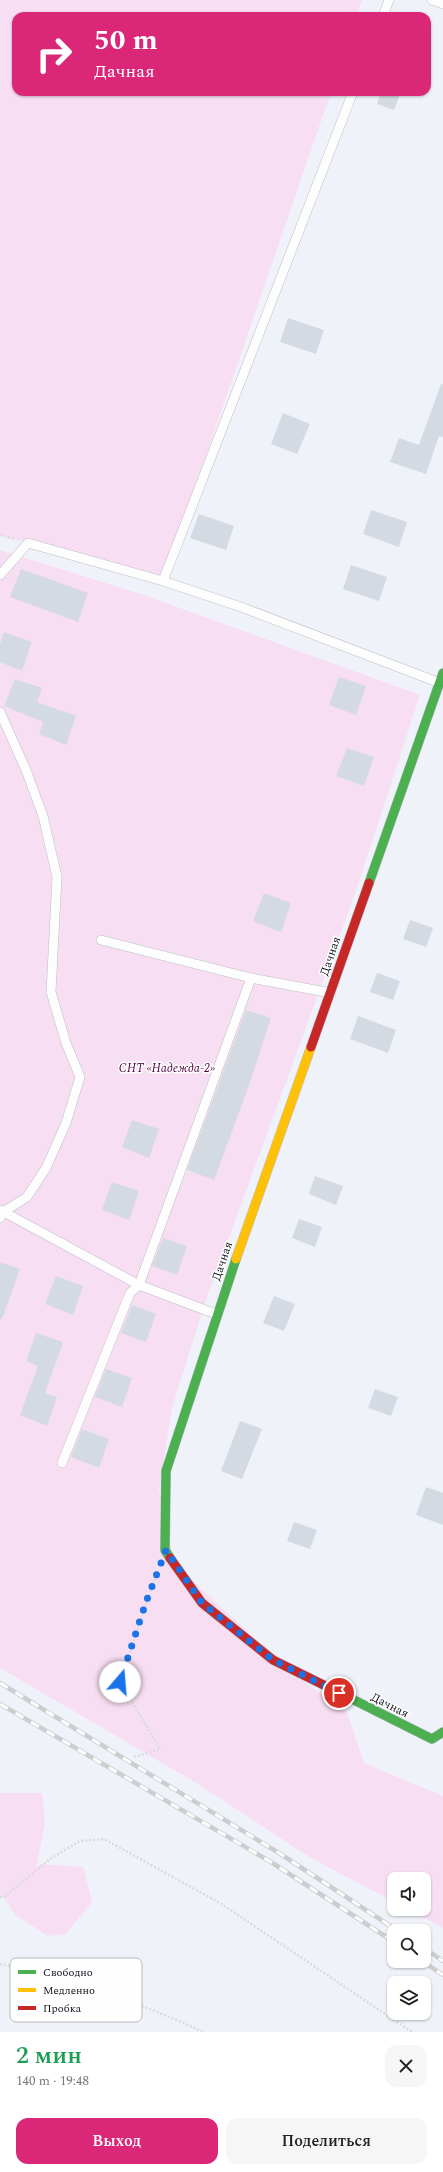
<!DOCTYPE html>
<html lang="ru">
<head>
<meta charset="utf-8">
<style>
  :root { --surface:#fff; --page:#f6f6f6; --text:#222; --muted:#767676; --accent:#db2777 }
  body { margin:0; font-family:Spectral,serif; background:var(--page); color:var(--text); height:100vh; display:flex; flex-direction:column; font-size:15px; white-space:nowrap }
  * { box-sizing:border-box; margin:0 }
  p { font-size:13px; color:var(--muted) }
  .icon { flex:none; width:22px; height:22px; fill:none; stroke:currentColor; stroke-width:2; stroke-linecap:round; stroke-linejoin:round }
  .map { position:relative; height:2032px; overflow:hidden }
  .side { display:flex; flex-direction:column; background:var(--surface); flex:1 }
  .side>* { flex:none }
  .banner { position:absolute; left:12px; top:12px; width:419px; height:84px; border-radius:12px; box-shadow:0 1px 3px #0004; background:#db2777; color:#fff; overflow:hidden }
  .controls { position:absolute; left:387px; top:1872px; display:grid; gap:8px }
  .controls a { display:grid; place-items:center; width:44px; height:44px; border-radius:8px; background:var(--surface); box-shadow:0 1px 3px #0004; font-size:20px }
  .pin { position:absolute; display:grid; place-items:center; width:34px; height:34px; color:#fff; margin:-17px; border:2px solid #fff; border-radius:50%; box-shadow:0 1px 4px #0007 }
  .me { position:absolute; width:44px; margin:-22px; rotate:18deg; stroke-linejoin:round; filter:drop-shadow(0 0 3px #0008) }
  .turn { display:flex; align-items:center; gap:14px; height:84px; padding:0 16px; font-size:18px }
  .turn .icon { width:52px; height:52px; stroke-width:2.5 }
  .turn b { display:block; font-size:28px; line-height:34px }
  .round { display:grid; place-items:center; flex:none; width:42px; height:42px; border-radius:12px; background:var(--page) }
  .summary { display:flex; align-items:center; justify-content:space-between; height:68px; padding:0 16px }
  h1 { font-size:24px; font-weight:600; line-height:30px; color:#1e9e55 }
  .action { display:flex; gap:8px; margin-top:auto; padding:8px 16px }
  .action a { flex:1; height:46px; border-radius:12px; background:var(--accent); color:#fff; font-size:16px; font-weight:600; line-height:46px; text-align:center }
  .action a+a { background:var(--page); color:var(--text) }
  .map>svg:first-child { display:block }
  .green { fill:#f8def2 }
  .building { fill:#d4dae2 }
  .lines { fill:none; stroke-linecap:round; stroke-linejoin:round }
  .lane-casing { stroke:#bcbec8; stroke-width:10 }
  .fast-casing { stroke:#bcbec8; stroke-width:10 }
  .slow-casing { stroke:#bcbec8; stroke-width:10 }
  .jam-casing { stroke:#bcbec8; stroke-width:10 }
  .path { stroke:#dbdbde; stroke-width:2.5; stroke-dasharray:2 2; stroke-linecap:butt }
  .lane { stroke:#fdfdfe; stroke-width:9 }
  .fast { stroke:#4caf50; stroke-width:9 }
  .slow { stroke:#ffc107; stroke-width:9 }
  .jam { stroke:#c62828; stroke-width:9 }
  .rail-casing { stroke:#cdcdd0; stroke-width:4.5 }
  .rail { stroke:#fefefe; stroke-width:3; stroke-dasharray:9; stroke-linecap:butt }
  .route { stroke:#1a73e8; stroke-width:7; stroke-dasharray:0 12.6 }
  .labels { text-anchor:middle; stroke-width:3; stroke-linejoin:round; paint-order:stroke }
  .street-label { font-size:12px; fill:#131520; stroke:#fefefe }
  .park-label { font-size:12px; font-style:italic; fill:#50013e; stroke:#fefefe }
  .key { fill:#fefefe; stroke:#b8b8bb; stroke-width:1 }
  .key-label { font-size:11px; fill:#131520 }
</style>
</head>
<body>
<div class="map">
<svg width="443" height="2032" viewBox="0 0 443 2032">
  <rect width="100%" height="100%" fill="#f0f2fa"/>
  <g class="green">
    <polygon points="0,0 362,0 357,16 16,16 16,92 331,92 163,581 0,535"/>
    <polygon points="0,550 144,595 420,695 355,894 206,1300 172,1408 159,1489 175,1565 295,1675 347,1712 364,1763 443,1796 443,1928 408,1909 424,1909 424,1879 394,1879 394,1902 311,1858 193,1781 0,1668"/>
    <polygon points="0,1793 42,1793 45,1823 36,1869 41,1864 83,1867 92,1902 66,1934 48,1936 15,1915 4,1897 0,1897"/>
  </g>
  <g class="building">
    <polygon points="381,92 401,92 394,110 377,104"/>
    <polygon points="288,318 324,330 316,354 280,342"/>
    <polygon points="441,384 443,384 443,437 439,436 426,474 390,462 399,438 419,445"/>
    <polygon points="283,413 310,424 297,454 271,444"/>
    <polygon points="371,510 407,522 399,547 363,534"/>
    <polygon points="199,514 234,526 226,550 190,538"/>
    <polygon points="351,565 387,577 379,601 343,589"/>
    <polygon points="21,569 88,593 78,622 10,597"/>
    <polygon points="4,632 32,642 22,671 0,662 0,644"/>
    <polygon points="339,677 366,686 356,715 329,705"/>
    <polygon points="15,679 42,688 37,702 76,716 66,745 39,734 43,722 4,706"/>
    <polygon points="347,748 374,757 364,786 336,776"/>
    <polygon points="264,893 291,903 281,932 253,921"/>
    <polygon points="410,920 433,928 426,947 403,939"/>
    <polygon points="377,973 400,981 393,1000 370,992"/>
    <polygon points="246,1010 271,1018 248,1088 214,1180 187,1170"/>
    <polygon points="358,1016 396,1030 388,1053 350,1039"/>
    <polygon points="132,1120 159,1129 149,1158 122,1147"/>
    <polygon points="315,1176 343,1186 336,1205 309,1194"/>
    <polygon points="112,1182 139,1191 129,1220 102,1210"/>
    <polygon points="299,1219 322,1227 315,1247 292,1238"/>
    <polygon points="163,1238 187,1246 177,1275 152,1266"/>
    <polygon points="0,1262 20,1269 2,1319 0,1319"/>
    <polygon points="56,1276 83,1286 73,1315 45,1304"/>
    <polygon points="274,1296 295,1304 284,1331 263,1323"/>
    <polygon points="132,1305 156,1314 146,1342 121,1333"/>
    <polygon points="36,1333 63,1342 45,1393 57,1397 47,1426 20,1415 38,1366 26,1361"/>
    <polygon points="106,1369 132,1378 122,1407 95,1397"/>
    <polygon points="375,1389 398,1397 391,1416 368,1408"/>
    <polygon points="240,1421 262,1429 242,1479 221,1471"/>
    <polygon points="82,1429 109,1439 99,1468 71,1457"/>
    <polygon points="426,1487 443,1493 443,1525 416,1515"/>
    <polygon points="294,1522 317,1530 310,1549 287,1541"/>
  </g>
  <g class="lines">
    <g class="lane-casing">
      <g id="lane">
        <polyline points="432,0 443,4"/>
        <polyline points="383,16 389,0"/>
        <polyline points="0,575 28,543 163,581 241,607 440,683"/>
        <polyline points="163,581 353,92"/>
        <polyline points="0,712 26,770 43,816 57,877 51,992 66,1043 80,1077 66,1123 46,1168 27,1197 3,1212 0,1218"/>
        <polyline points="101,940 251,978 331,993"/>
        <polyline points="0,1210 139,1285 216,1314"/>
        <polyline points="62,1463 130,1293 139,1285 251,978"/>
      </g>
    </g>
    <g class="fast-casing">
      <g id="fast">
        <polyline points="369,883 443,673"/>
        <polyline points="170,1558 165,1550 166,1471 236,1259"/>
        <polyline points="350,1698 432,1739 443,1732"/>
      </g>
    </g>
    <g class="slow-casing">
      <polyline id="slow" points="236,1259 311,1047"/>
    </g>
    <g class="jam-casing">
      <g id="jam">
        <polyline points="311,1047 369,883"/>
        <polyline points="170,1558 202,1603 273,1660 350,1698"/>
      </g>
    </g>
    <g class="path">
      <polyline points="0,535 14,539"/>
      <polyline points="134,1757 160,1749 120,1682 157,1572"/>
      <polyline points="0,1897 4,1897 50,1859 80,1841 104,1839 220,1903 412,2032"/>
      <path d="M 0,1964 C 69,1978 139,2002 203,2032"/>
    </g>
    <use href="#lane" class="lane"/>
    <use href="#fast" class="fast"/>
    <use href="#slow" class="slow"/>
    <use href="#jam" class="jam"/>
    <g class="rail-casing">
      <g id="rail">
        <polyline points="0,1683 279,1853 398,1931"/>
        <polyline points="0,1704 271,1862 394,1942"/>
        <polyline points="424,1948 443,1961"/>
        <polyline points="422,1961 443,1975"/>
      </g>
    </g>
    <use href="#rail" class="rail"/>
  </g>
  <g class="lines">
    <polyline class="route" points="120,1682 146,1602 166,1550 202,1603 273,1660 339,1693"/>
  </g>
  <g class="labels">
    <g class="street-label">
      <text transform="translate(330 956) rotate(-71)" y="4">Дачная</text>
      <text transform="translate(222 1261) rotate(-71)" y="4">Дачная</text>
      <text transform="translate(390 1705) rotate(27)" y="4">Дачная</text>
    </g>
    <g class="park-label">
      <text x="167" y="1072">СНТ «Надежда-2»</text>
    </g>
  </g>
  <rect x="10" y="1958" width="132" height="64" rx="6" class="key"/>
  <rect x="18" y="1970" width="18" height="4" fill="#4caf50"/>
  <rect x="18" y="1988" width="18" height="4" fill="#ffc107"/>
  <rect x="18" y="2006" width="18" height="4" fill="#c62828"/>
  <g class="key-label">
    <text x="43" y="1976">Свободно</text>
    <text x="43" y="1994">Медленно</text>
    <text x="43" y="2012">Пробка</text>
  </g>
</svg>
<div class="controls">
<a><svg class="icon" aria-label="sound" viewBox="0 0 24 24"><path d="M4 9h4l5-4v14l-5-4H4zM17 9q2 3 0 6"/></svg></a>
<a><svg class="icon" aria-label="search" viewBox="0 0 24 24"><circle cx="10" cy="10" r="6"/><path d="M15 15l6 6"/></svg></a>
<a><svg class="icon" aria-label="layers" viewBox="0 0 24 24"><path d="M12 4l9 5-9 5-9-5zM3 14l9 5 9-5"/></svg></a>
</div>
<div class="pin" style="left:339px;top:1693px;background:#d93025"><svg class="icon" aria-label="arrive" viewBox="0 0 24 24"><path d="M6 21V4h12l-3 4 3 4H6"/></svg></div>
<svg class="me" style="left:120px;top:1682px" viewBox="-20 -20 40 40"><circle r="19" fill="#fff"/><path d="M0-13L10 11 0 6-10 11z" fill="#1a73e8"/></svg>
<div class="banner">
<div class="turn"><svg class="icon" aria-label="right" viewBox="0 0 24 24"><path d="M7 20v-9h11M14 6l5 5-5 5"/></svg><div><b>50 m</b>Дачная</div></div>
</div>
</div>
<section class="side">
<div class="summary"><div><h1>2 мин</h1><p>140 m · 19:48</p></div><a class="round"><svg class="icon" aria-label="close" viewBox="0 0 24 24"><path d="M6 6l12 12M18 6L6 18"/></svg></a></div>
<div class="action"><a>Выход</a><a>Поделиться</a></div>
</section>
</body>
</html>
